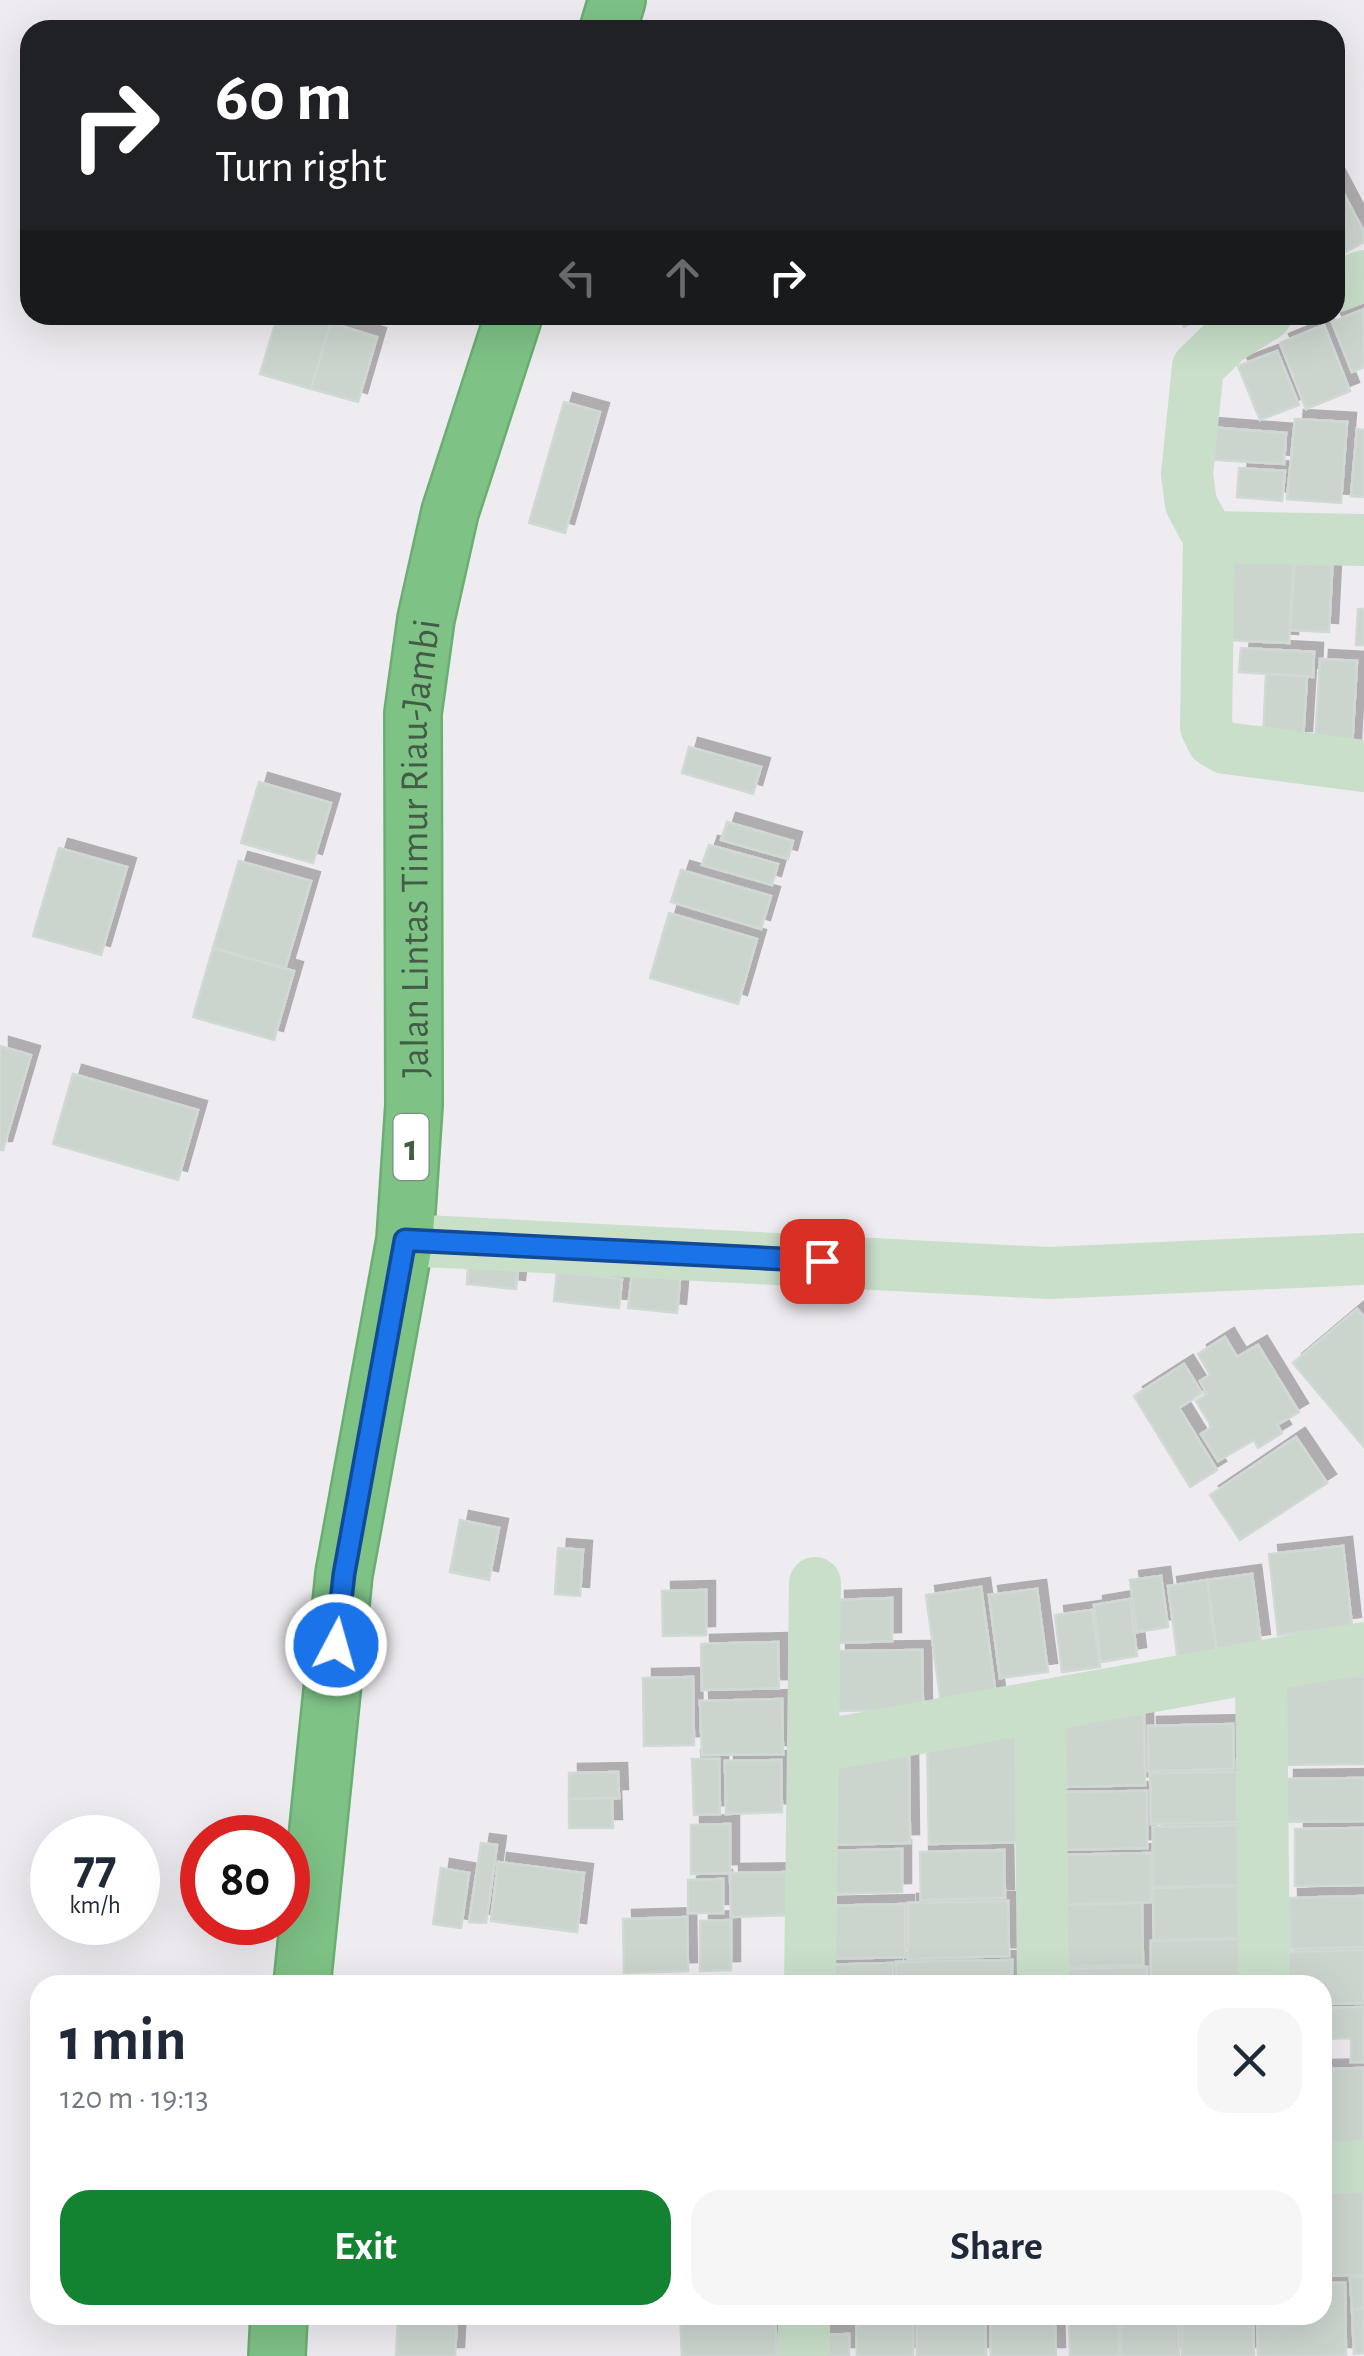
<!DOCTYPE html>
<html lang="en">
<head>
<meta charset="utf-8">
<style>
  :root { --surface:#fff; --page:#f6f6f7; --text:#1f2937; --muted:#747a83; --accent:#138332 }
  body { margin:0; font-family:"Alegreya Sans",sans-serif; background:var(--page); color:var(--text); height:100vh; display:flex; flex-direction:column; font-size:38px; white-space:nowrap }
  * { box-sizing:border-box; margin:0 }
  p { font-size:32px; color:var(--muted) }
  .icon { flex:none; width:55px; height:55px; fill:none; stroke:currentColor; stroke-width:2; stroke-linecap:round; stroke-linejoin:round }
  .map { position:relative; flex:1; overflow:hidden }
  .sheet { position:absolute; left:30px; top:1975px; width:1302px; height:350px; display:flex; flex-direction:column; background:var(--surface); border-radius:30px; box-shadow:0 10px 40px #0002 }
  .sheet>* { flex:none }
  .guide { position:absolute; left:20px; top:20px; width:1325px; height:305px; border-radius:30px; box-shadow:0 10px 40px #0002; background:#202124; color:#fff; overflow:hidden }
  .speed { position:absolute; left:30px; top:1815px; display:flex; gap:20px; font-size:50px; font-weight:700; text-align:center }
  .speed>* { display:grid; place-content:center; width:130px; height:130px; border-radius:50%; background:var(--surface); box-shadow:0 10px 40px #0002; line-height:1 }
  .speed small { font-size:25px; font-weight:400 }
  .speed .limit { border:15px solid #d22; background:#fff; color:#111 }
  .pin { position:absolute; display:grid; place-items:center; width:85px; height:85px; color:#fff; margin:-42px; border-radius:20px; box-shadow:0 5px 15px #0006 }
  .me { position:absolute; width:110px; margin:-55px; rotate:6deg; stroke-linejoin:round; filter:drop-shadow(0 0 8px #0008) }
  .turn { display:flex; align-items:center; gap:35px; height:210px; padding:0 30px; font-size:45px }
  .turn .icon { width:130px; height:130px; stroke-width:2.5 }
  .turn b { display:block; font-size:70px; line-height:85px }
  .lanes { display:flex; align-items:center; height:95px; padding:0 30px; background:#0003; justify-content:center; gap:50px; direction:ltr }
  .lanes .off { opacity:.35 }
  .round { display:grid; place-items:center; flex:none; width:105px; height:105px; border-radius:30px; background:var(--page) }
  .headline { display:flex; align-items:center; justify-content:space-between; height:170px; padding:0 30px }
  h1 { font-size:60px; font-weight:700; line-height:75px }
  .button { display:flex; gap:20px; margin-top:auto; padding:20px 30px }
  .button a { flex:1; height:115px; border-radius:30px; background:var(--accent); color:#fff; font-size:40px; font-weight:700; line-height:115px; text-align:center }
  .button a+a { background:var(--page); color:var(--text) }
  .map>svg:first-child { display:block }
  .building { fill:#cbd5ce; stroke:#d0d9d3; stroke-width:2.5; filter:url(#shadow) }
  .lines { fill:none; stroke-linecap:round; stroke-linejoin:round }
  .highway-casing { stroke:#6aae72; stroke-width:60 }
  .minor { stroke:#c9dfca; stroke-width:52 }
  .highway { stroke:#7ec286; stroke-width:55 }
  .route-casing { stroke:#114b97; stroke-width:25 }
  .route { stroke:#1a73e8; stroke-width:18 }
  .labels { text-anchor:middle; stroke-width:9; stroke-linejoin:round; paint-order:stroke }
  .shield { fill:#fff; stroke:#7b8d7d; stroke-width:2.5 }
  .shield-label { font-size:38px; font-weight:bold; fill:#435c45 }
  .street-label { font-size:40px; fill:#435c45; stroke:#fff }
</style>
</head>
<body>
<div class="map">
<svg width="1364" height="2356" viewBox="0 0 1364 2356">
  <defs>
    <filter id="shadow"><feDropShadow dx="9" dy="-9" stdDeviation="0" flood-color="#0004"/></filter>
  </defs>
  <rect width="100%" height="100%" fill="#eeecf0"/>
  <g class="building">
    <polygon points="1335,177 1364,232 1364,242 1335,258"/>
    <polygon points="1364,309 1364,367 1352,372 1332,322"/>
    <polygon points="278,315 296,315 330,325 311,389 260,374"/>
    <polygon points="1177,315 1205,315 1184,327"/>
    <polygon points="331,323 377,337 358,402 311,389"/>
    <polygon points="1324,325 1350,391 1306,409 1280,343"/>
    <polygon points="1277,351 1299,405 1260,420 1238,366"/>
    <polygon points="564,402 600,412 565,533 529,523"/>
    <polygon points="1295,419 1347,422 1341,503 1287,499"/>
    <polygon points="1208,427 1286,433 1284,464 1205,459"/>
    <polygon points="1357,429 1364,430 1364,497 1351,496"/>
    <polygon points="1239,468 1285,471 1282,501 1237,497"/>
    <polygon points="1295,551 1333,553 1329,632 1290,630"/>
    <polygon points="1233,558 1294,561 1289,643 1228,640"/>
    <polygon points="1358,609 1364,609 1364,645 1356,645"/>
    <polygon points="1241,648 1314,652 1313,677 1239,672"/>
    <polygon points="1320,659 1357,661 1352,748 1315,746"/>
    <polygon points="1266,674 1307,676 1303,740 1263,739"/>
    <polygon points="689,747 761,767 753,794 682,773"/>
    <polygon points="259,782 331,803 313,863 241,843"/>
    <polygon points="727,822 793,841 788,859 721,840"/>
    <polygon points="709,845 778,864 772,885 702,865"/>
    <polygon points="59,848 127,867 101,955 33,936"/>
    <polygon points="239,861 311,881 285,969 213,948"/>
    <polygon points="681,870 771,896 761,929 671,902"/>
    <polygon points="669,913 757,939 738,1004 650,978"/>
    <polygon points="213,948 294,971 274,1040 193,1017"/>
    <polygon points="0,1046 31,1055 3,1150 0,1150"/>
    <polygon points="73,1074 198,1110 178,1180 53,1144"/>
    <polygon points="468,1265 518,1270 516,1289 467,1284"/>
    <polygon points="557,1272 622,1279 619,1308 554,1301"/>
    <polygon points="632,1274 680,1279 677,1313 628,1308"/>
    <polygon points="1357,1309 1364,1317 1364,1447 1293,1363"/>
    <polygon points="1225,1337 1237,1357 1258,1345 1299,1412 1277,1425 1282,1433 1258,1448 1254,1440 1218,1461 1201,1434 1212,1427 1196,1401 1207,1394 1200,1381 1210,1375 1198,1354"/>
    <polygon points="1184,1364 1202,1393 1179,1408 1217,1470 1190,1487 1134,1396"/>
    <polygon points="1296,1437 1327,1483 1240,1540 1210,1495"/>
    <polygon points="460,1520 499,1528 489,1580 450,1572"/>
    <polygon points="1343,1546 1352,1626 1278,1635 1269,1554"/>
    <polygon points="558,1548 583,1550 580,1596 555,1594"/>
    <polygon points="1252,1574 1261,1643 1216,1649 1207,1580"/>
    <polygon points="1161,1576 1168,1627 1137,1632 1130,1580"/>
    <polygon points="1207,1580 1217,1655 1178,1661 1168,1586"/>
    <polygon points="981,1587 996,1696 941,1703 926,1595"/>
    <polygon points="1037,1589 1048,1672 1000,1678 989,1595"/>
    <polygon points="706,1590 706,1635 663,1636 662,1591"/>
    <polygon points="892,1598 892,1641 837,1643 836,1600"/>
    <polygon points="1130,1599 1137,1656 1101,1662 1094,1605"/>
    <polygon points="1092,1610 1100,1667 1062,1672 1055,1615"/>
    <polygon points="778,1642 779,1688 702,1690 701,1644"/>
    <polygon points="922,1650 923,1709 838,1711 837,1651"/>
    <polygon points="1364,1676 1364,1764 1280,1765 1279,1678"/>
    <polygon points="693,1677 694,1745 644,1746 643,1678"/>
    <polygon points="782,1699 783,1754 702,1755 700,1701"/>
    <polygon points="1144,1715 1145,1785 1061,1787 1060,1716"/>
    <polygon points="1233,1724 1234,1769 1148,1771 1148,1726"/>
    <polygon points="1027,1735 1028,1842 929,1844 927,1737"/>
    <polygon points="909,1755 910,1843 820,1845 819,1757"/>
    <polygon points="692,1759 719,1759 720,1814 694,1815"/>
    <polygon points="781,1760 782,1812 726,1814 725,1761"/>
    <polygon points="618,1772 619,1798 569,1799 569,1773"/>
    <polygon points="1243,1772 1244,1822 1151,1824 1150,1773"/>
    <polygon points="1364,1778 1364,1821 1285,1822 1285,1779"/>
    <polygon points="1147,1791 1147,1848 1054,1850 1053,1792"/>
    <polygon points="612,1798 613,1828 569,1828 569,1799"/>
    <polygon points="730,1824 730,1873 691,1874 691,1825"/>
    <polygon points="1244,1825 1245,1885 1153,1887 1153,1827"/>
    <polygon points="1364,1828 1364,1885 1295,1886 1295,1829"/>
    <polygon points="481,1843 497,1845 486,1923 469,1922"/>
    <polygon points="902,1849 902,1892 828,1894 828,1851"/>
    <polygon points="1004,1850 1005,1898 921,1900 920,1852"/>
    <polygon points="1151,1853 1151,1902 1058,1905 1057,1855"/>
    <polygon points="498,1862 584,1873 577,1932 491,1921"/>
    <polygon points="441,1868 469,1873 461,1928 433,1924"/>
    <polygon points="792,1872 792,1915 731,1917 730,1873"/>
    <polygon points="723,1879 723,1913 688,1913 688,1880"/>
    <polygon points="1245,1886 1245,1938 1154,1940 1153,1888"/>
    <polygon points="1364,1896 1364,1947 1290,1949 1289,1898"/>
    <polygon points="1008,1901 1009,1956 908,1959 908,1903"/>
    <polygon points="1142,1903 1143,1965 1059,1967 1058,1905"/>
    <polygon points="905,1904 905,1957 824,1959 823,1906"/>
    <polygon points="687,1917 688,1971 624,1973 623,1919"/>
    <polygon points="731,1920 731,1970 700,1971 700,1921"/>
    <polygon points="1245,1939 1246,1985 1151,1985 1151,1941"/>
    <polygon points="1364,1950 1364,2003 1322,2004 1322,1985 1286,1985 1286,1952"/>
    <polygon points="1012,1960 1012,1985 897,1985 896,1962"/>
    <polygon points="893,1963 893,1985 822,1985 821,1965"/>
    <polygon points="1147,1967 1147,1985 1065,1985 1065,1969"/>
    <polygon points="1364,2007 1364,2062 1351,2062 1351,2038 1322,2039 1322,2008"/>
    <polygon points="1364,2068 1364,2142 1322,2143 1322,2069"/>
    <polygon points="1322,2192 1364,2192 1364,2275 1322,2276"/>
    <polygon points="1350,2277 1364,2277 1364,2308 1352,2309"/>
    <polygon points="1322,2283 1345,2283 1346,2356 1258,2356 1257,2315 1322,2315"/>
    <polygon points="1364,2308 1364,2353 1354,2354 1352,2309"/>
    <polygon points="680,2315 775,2315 777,2356 682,2356"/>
    <polygon points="856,2315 913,2315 913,2356 857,2356"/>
    <polygon points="917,2315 985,2315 986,2356 917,2356"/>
    <polygon points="990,2315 1055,2315 1056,2356 991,2356"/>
    <polygon points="1069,2315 1118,2315 1119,2356 1070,2356"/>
    <rect x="1121" y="2315" width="58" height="41"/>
    <polygon points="1182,2315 1253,2315 1254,2356 1182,2356"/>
    <polygon points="398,2316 457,2318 455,2356 396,2356"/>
    <polygon points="849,2334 849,2356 823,2356 822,2335"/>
  </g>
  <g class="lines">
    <g class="highway-casing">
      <g id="highway">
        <polyline points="608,30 617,0"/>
        <path id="s1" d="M 302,1985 L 344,1574 L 405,1240 L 414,1105 L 413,713 L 426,619 L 450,512 L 514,315"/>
        <polyline points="277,2356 279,2315"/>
      </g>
    </g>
    <g class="minor">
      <polyline points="1335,287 1364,276"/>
      <polyline points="1266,315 1227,339 1198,367 1187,474 1191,504 1209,537 1206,727 1213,741 1225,748 1364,766"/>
      <polyline points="1209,537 1364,540"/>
      <polyline points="405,1240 1049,1273 1364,1259"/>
      <polyline points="1261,1667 1264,1985"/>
      <polyline points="1040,1708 1043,1985"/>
      <polyline points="814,1747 1364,1648"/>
      <polyline points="810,1985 815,1583"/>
      <polyline points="1322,2169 1364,2166"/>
      <polyline points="804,2356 804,2315"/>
    </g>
    <use href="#highway" class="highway"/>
  </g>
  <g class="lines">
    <g class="route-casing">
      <polyline id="route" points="336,1645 344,1574 405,1240 822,1261"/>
    </g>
    <use href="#route" class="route"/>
  </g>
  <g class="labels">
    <rect class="shield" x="393.5" y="1114" width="35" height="66" rx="8"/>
    <g class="shield-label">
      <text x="411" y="1160">1</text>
    </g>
    <g class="street-label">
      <text dy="14" stroke="none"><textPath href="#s1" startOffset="1145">Jalan Lintas Timur Riau-Jambi</textPath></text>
    </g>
  </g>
</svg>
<div class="speed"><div>77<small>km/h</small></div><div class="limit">80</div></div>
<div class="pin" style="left:822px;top:1261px;background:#d93025"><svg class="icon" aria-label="arrive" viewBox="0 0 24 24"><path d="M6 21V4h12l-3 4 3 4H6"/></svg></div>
<svg class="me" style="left:336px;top:1645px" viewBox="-20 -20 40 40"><circle r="17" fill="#1a73e8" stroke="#fff" stroke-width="3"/><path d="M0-11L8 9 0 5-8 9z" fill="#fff"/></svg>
<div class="guide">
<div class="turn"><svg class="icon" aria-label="right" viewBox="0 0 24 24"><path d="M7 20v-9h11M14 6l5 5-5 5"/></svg><div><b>60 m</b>Turn right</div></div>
<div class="lanes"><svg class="icon off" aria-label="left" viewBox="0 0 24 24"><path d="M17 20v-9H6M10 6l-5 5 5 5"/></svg><svg class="icon off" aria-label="ahead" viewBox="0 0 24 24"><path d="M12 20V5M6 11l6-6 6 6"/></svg><svg class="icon" aria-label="right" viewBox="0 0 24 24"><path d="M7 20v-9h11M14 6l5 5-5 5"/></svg></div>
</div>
<section class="sheet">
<div class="headline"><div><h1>1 min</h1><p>120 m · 19:13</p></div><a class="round"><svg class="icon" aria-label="close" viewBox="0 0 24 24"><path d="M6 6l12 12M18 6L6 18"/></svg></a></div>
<div class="button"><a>Exit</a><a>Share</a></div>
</section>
</div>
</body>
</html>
